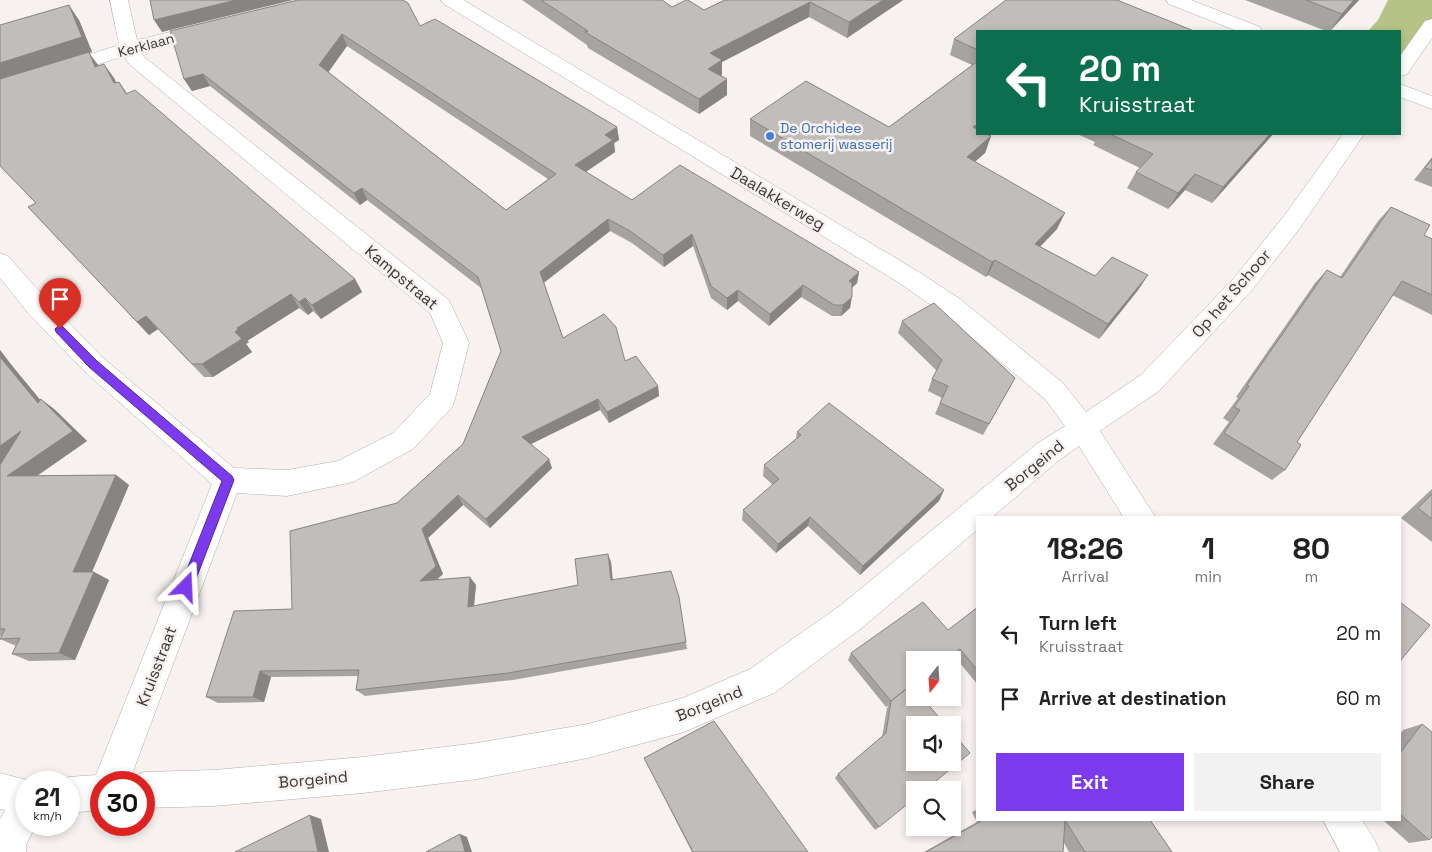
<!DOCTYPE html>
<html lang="en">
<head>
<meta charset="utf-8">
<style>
  :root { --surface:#fff; --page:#f2f2f2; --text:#222; --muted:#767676; --accent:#7c3aed }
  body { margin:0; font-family:"Space Grotesk",sans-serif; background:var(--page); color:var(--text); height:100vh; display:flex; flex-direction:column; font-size:19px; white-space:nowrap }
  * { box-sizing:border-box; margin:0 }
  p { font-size:16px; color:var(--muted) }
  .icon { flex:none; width:28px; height:28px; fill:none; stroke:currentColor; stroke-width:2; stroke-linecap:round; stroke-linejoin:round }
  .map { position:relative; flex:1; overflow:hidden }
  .drawer { position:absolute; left:976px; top:516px; width:425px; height:305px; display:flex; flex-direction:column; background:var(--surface); border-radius:0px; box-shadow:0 2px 8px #0003 }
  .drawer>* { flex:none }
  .top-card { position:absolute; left:976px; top:30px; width:425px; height:105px; border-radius:0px; box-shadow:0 2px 8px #0003; background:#0b6e4f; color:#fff; overflow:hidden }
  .needle { width:32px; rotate:197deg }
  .fabs { position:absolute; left:906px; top:651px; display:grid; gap:10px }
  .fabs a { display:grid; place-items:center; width:55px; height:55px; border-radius:0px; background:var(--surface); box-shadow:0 2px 8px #0003; font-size:25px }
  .speed { position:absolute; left:15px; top:771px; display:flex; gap:10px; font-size:25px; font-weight:700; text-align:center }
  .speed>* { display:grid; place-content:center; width:65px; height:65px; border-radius:50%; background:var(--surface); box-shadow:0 2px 8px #0003; line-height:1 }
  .speed small { font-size:12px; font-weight:400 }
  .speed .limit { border:8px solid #d22; background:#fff; color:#111 }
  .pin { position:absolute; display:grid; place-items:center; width:42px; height:42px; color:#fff; margin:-51px -21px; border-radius:50% 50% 50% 0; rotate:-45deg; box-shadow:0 0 5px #0007 }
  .pin .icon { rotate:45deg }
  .me { position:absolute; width:55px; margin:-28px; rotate:21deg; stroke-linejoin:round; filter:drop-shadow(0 0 4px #0008) }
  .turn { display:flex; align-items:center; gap:18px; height:105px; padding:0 20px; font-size:22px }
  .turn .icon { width:65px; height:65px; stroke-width:2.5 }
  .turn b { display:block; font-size:35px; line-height:42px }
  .eta { display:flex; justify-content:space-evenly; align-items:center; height:85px; text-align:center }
  .eta b { font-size:30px; font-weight:700; line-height:35px }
  .cta { display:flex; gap:10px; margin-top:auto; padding:10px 20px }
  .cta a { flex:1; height:58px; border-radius:0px; background:var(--accent); color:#fff; font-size:20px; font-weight:700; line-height:58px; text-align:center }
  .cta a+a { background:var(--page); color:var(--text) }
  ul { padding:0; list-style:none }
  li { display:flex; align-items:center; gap:15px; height:65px; padding:0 20px }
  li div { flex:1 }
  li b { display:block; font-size:19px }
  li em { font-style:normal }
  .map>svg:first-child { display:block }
  .forest { fill:#b6c386 }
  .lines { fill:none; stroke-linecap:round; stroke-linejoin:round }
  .minor-casing { stroke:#b1adab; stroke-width:1 }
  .minor { fill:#fff; fill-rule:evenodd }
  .wall { fill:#a6a3a1; fill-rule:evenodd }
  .shaded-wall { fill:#878483 }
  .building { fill:#c1bdbb; stroke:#878483; fill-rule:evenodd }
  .route { fill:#7c3aed; stroke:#51269a }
  .shop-dot { fill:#3f7fe0; stroke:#f7f2f0; stroke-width:2 }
  .labels { text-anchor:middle; stroke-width:5; stroke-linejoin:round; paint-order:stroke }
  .far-street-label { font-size:14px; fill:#383736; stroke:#f7f2f0 }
  .far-shop-label { font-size:14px; fill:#366cbe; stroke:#f7f2f0; text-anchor:start }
  .street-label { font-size:16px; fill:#383736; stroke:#f7f2f0 }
</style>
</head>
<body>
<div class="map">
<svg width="1432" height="852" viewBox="0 0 1432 852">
  <rect width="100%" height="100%" fill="#f7f2f0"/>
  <polygon class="forest" points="1388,0 1432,0 1432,21 1400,62 1400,31 1368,31 1378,20"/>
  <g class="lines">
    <g class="minor-casing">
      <g id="minor">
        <polygon points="110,0 128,0 137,40 207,23 214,25 216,29 214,33 140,51 144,57 449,300 469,343 455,399 452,407 413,449 353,482 287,496 237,493 129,782 101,782 101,810 69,813 69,782 56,782 69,777 96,775 212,484 84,371 28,313 0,278 0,253 8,256 46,299 102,357 234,468 287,470 338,461 393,433 430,394 443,343 430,313 129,64 124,56 0,96 0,83 119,45"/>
        <polygon points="441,0 463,0 919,272 960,299 1063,383 1086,412 1141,375 1234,278 1284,216 1343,134 1364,134 1300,228 1252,290 1159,391 1100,431 1156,518 1124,518 1079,446 1058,461 991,518 978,518 978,529 863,627 774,693 684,732 588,758 477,779 363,793 214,806 144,808 144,782 129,782 131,777 144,772 214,770 363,757 477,743 588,724 683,698 750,669 841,605 1038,443 1065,426 1045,399 942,313 901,284 444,4"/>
        <polygon points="1166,0 1191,0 1260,27 1262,31 1237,31 1169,4"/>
        <polygon points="1432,19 1432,38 1407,74 1400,76 1400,56 1425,21"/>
        <polygon points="1400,84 1432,96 1432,109 1400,97"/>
        <polygon points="0,773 34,782 26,782 26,825 36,825 26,845 26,852 0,852 0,819 5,810 0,809"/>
        <polygon points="1323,820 1362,820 1374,839 1380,852 1340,852"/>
      </g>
    </g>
    <use href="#minor" class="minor"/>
  </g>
  <g class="wall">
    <path d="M 298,0 L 420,26 L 617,127 L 619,140 L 614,143 L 615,152 L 586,172 L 632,200 L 859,272 L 857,283 L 852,288 L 850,308 L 841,316 L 832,316 L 801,297 L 769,326 L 738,301 L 727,310 L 711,298 L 693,246 L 664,267 L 632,243 L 610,231 L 544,283 L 563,338 L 625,361 L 658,386 L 659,396 L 609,423 L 600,410 L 531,444 L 552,468 L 490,528 L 463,505 L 428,538 L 443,574 L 436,580 L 476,585 L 474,606 L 578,585 L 611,562 L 613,580 L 686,642 L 687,649 L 513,680 L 365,696 L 356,690 L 358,676 L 271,677 L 264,702 L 218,703 L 206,697 L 397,503 L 463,444 L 501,351 L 481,288 L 367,200 L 360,205 L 210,86 L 192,91 L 184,79 ZM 347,46 L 548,179 L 506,210 L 328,72 Z"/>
    <polygon points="522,0 662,0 672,7 704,10 725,0 903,0 847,38 809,17 722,62 722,75 721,76 727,95 699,114 588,48 587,45"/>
    <polygon points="1245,0 1359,0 1330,31 1326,31"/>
    <polygon points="79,20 92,52 89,53 98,66 114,78 116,83 119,82 127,93 355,279 362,292 321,319 313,311 308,315 299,308 247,341 249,342 246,344 252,352 213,377 204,377 158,329 149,335 28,207 36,203 0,166 0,25"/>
    <polygon points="978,31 978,134 991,136 985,153 975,162 1057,229 1040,247 1095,276 1148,275 1138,290 1099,339 988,275 986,277 750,136 750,119 889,127 972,65 950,55 954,39"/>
    <polygon points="1077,134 1273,134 1212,203 1185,190 1168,209 1127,188 1136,172 1140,168 1093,145 1095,142"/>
    <polygon points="1432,157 1432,187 1414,180"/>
    <polygon points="1391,207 1424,235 1432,239 1432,315 1392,295 1297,442 1285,470 1272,480 1213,444 1229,422 1223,418 1238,398 1236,397 1315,283 1327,270 1340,277 1378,221"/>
    <polygon points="902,321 1015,378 983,435 935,414 942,398 928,391 932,379 937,371 898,333"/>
    <polygon points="0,350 13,367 40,400 54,409 87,441 37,476 116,475 129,485 92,572 94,572 109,580 75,660 29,661 12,654 16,646 0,639 2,636 0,636"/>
    <polygon points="797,432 944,490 939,501 860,575 808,526 776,553 742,520 743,510 773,485 763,476 764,465 796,439"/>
    <polygon points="1432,489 1432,542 1401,518"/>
    <polygon points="978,607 978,685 954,656 948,660 915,660 913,687 879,827 875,830 835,778 838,774 882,737 887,708 889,705 886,707 848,660 851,653 948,630"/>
    <polygon points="1422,724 1429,840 1409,843 1383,820 1400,820 1400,734 1403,730"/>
    <polygon points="644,758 808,852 692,852"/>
    <polygon points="978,809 978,820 1150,820 1172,852 1069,852 1064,843 1063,852 924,852 977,822 972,812"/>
  </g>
  <g class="shaded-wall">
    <polygon points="236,0 293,0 162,32 154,20"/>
    <polygon points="883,0 903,0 847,38 849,22"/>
    <polygon points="1354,0 1359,0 1330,31 1342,14"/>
    <polygon points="810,2 809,17 722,62 722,75 708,85 708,69 710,53"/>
    <polygon points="69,5 79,20 92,52 89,53 99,66 0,81 0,63"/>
    <polygon points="342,34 347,46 325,77 319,65"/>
    <polygon points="104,64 114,78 124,98 114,83"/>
    <polygon points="203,74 210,86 192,91 184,79"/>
    <polygon points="727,79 727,95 699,114 699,99"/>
    <polygon points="978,124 978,134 973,127"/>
    <polygon points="617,127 619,140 614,143 615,152 578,177 575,165 605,135"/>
    <polygon points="1270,134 1273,134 1212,203 1223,187"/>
    <polygon points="991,136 985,153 961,173 967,157"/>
    <polygon points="1195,174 1185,190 1168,209 1178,193"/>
    <polygon points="362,188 367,200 360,205 354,193"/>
    <polygon points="1065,213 1057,229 1028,259 1035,244"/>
    <polygon points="608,219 610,231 543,283 540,272"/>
    <polygon points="692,234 693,246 664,267 663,255"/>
    <polygon points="995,260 988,275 986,277 992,262"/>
    <polygon points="859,272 857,283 846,293 849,281"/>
    <polygon points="1148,275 1138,290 1099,339 1108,324"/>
    <polygon points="355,279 362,292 321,319 312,305"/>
    <polygon points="803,285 801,297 769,326 770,314"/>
    <polygon points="738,290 738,301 727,310 727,298"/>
    <polygon points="291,294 299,308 247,341 249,342 246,344 252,352 213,377 202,364 235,332 237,328"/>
    <polygon points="852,297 850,308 841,316 843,305"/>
    <polygon points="305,298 313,311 308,315 299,302"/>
    <polygon points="146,316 158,329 149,335 137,322"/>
    <polygon points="0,350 13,367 52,414 38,403 0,357"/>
    <polygon points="658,386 659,396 609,423 607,412"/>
    <polygon points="41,399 54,409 87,441 22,486 7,476"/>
    <polygon points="598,399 600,410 525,447 522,437"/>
    <polygon points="21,431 0,467 0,446"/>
    <polygon points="549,459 552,468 490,528 486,519"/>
    <polygon points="116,475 129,485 88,581 73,572"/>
    <polygon points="944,490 939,501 860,575 863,566"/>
    <polygon points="458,495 463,505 428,538 443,574 427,589 420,581 422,529"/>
    <polygon points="810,517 808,526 776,553 778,544"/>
    <polygon points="608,554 611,562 613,588 611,580"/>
    <polygon points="94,572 109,580 75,660 59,653"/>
    <polygon points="470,577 476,585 473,615 468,607"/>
    <polygon points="960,649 954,656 948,660 945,660"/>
    <polygon points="260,671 271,677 264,702 253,697"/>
    <polygon points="310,815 321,819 329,852 318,852"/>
    <polygon points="460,834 467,837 472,852 465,852"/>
  </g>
  <g class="building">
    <polygon points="150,0 236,0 154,20"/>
    <path d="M 298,0 L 403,0 L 408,3 L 420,26 L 435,19 L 617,127 L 605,135 L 613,140 L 575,165 L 632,200 L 680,165 L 859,272 L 849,281 L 852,283 L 852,297 L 843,305 L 834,305 L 803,285 L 770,314 L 738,290 L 727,298 L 711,286 L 692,234 L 663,255 L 630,231 L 608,219 L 540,272 L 563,338 L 604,314 L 616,327 L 625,361 L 636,356 L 658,386 L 607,412 L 598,399 L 522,437 L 549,459 L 486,519 L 458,495 L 422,529 L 436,566 L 420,581 L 470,577 L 468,607 L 578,585 L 575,559 L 608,554 L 611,580 L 671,571 L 679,597 L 686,642 L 508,673 L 356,690 L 359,670 L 260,671 L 253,697 L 206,697 L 234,611 L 292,609 L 290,531 L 397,503 L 463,444 L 501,351 L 478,277 L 362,188 L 354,193 L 203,74 L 184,79 L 170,31 ZM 342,34 L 556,174 L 506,210 L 319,65 Z"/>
    <polygon points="541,0 662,0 672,7 686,0 688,0 704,10 725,0 883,0 849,22 810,2 710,53 722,60 708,69 727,79 699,99 585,32 588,31"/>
    <polygon points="1006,0 1117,0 1194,31 978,31 978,50 954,39"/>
    <polygon points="1306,0 1354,0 1342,14"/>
    <polygon points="69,5 82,37 0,63 0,25"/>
    <polygon points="89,52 95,67 104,64 114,83 119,82 126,94 135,90 355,279 312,305 305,298 299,302 291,294 237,328 238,329 235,332 242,339 202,364 192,364 146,316 137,322 28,207 36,203 0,166 0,79"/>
    <polygon points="978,61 978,124 973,127 978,130 978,134 986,134 991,136 967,157 1065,213 1035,244 1095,276 1112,257 1148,275 1108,324 995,260 992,262 750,119 806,81 889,127"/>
    <polygon points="1110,134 1270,134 1223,187 1195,174 1178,193 1136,172 1153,154"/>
    <polygon points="1432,159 1432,170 1425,168"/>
    <polygon points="1391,207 1430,225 1424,235 1432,239 1432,295 1402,281 1297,442 1301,445 1285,470 1224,433 1240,410 1234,407 1249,386 1247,385 1327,270 1342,278"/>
    <polygon points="934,303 1015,378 989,424 940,403 948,386 932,379 942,360 902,321"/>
    <polygon points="0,357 38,403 41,399 73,431 7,476 116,475 73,572 94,572 59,653 12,654 20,638 0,639 5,629 0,629 0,465 21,431 0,446"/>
    <polygon points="829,403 944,490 863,566 810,517 778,544 743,510 779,479 764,465 801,435 797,432"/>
    <polygon points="1432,494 1432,519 1418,508"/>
    <polygon points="923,602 948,630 978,607 978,671 960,649 945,660 915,660 915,682 911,685 915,690 915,698 922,698 946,725 915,725 915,762 952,762 952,732 970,753 925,790 915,790 915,798 879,827 838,774 886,733 891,701 910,686 891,701 851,653"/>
    <polygon points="1400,602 1430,625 1400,661"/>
    <polygon points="714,721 808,852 693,852 644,758"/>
    <polygon points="1422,724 1432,732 1432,837 1429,840 1400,814 1400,753"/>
    <polygon points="310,815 318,852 235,852"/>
    <polygon points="983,820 1065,820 1063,852 926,852"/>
    <polygon points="1065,820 1150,820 1172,852 1085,852"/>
    <polygon points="460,834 465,852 426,852"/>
  </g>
  <polygon class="route" points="60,325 63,327 97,361 232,476 234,480 191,592 186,593 182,592 180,587 222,481 89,367 56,332 55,329"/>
  <circle class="shop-dot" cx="770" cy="136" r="5"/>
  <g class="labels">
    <g class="far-street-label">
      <text transform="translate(146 45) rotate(-15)" y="5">Kerklaan</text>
    </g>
    <g class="far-shop-label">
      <text x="780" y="133">De Orchidee<tspan x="780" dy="16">stomerij wasserij</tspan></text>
    </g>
    <g class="street-label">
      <text transform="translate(778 198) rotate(31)" y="6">Daalakkerweg</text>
      <text transform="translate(402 277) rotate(40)" y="6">Kampstraat</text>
      <text transform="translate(1231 293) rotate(-49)" y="6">Op het Schoor</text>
      <text transform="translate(1034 465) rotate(-39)" y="6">Borgeind</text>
      <text transform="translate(156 666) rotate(-69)" y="6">Kruisstraat</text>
      <text transform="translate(709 703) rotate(-22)" y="6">Borgeind</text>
      <text transform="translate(313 779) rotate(-5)" y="6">Borgeind</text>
    </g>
  </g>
</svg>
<div class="fabs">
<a><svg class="needle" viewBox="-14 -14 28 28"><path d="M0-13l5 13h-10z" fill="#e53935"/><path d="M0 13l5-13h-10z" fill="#767676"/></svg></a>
<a><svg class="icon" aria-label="sound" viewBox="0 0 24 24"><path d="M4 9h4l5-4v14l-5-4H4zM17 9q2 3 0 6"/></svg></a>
<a><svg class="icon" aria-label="search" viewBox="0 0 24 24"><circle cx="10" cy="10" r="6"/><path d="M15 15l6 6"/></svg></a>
</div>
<div class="speed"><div>21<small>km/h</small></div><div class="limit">30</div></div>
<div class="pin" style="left:60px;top:329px;background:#d93025"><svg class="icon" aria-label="arrive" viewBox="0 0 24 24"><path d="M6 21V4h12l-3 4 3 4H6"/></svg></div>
<svg class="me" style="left:186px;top:587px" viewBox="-20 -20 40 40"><path d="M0-17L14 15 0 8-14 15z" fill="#7c3aed" stroke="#fff" stroke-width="4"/></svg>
<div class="top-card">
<div class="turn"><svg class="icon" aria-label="left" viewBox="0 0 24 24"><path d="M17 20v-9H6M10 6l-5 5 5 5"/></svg><div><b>20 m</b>Kruisstraat</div></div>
</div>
<section class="drawer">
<div class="eta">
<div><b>18:26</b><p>Arrival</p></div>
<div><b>1</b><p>min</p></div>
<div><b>80</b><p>m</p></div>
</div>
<ul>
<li><svg class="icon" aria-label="left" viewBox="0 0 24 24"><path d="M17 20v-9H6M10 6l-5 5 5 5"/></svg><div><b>Turn left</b><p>Kruisstraat</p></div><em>20 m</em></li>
<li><svg class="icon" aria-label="arrive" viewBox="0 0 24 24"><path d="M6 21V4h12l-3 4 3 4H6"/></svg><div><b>Arrive at destination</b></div><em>60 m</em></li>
</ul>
<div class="cta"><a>Exit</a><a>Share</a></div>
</section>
</div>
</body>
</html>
